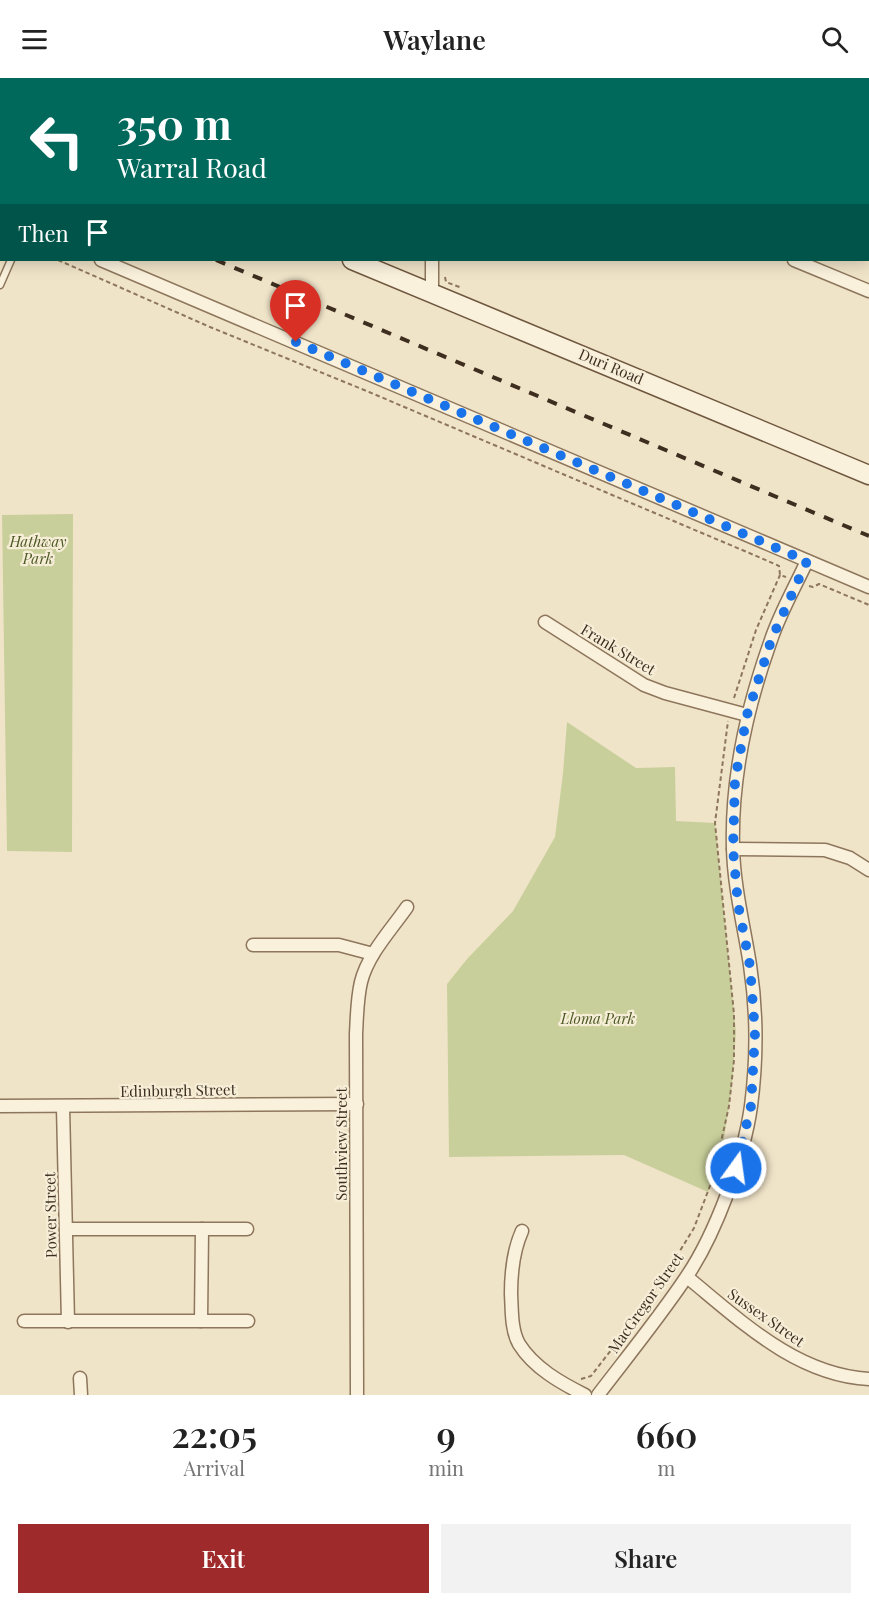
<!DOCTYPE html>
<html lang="en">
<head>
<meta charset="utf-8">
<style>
  :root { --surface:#fff; --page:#f2f2f2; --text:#222; --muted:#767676; --accent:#9e2a2b }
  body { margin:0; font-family:"Playfair Display",serif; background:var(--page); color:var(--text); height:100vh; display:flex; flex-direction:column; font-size:22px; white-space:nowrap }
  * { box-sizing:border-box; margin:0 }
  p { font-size:20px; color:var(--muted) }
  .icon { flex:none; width:33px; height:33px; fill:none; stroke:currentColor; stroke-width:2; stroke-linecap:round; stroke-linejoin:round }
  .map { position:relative; height:1317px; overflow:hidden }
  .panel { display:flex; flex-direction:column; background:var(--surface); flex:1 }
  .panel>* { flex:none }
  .top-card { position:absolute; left:0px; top:0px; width:870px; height:183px; box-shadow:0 3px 15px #0003; background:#00695c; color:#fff; overflow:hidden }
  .pin { position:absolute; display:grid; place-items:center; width:51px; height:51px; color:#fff; margin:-62px -26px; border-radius:50% 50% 50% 0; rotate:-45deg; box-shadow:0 0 6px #0007 }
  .pin .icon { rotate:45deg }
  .me { position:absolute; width:66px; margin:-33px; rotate:14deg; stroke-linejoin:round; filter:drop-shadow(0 0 4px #0008) }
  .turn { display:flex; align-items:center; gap:21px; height:126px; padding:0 18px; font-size:27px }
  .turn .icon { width:78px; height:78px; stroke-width:2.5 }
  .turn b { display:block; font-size:42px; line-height:51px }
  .then { display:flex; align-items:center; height:57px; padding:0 18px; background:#0003; gap:12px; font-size:22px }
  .eta { display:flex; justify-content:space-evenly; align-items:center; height:102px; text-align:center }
  .eta b { font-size:36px; font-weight:600; line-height:42px }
  .primary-button { display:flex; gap:12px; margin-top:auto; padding:12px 18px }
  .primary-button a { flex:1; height:69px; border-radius:0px; background:var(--accent); color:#fff; font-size:24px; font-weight:600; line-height:69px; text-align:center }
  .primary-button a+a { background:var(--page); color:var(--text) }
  header { display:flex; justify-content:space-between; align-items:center; height:78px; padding:0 18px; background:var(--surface); font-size:27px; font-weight:600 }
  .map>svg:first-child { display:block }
  .green { fill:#c9cf9b }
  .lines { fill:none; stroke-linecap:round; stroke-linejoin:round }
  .lane-casing { stroke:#8d765c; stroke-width:9 }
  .street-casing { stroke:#8d765c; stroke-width:15 }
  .secondary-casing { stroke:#6f573f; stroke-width:21 }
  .path { stroke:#8d765c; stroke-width:2; stroke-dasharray:4.5 3; stroke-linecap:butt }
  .lane { stroke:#faf1dc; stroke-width:6 }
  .street { stroke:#faf1dc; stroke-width:12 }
  .secondary { stroke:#faf1dc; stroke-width:18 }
  .rail { stroke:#3d2e20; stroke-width:4; stroke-dasharray:10 10; stroke-linecap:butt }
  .route { stroke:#1a73e8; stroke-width:10; stroke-dasharray:0 18 }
  .labels { text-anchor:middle; stroke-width:4.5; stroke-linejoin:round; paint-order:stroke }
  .street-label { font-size:15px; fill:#3d2e20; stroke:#f7eed8 }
  .park-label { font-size:15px; font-style:italic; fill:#4d5a26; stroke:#f7eed8 }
</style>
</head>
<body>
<header><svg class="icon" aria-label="menu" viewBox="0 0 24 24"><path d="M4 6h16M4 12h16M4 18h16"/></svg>Waylane<svg class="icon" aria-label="search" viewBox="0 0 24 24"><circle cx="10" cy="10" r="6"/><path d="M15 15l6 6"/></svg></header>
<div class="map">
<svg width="869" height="1317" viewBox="0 0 869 1317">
  <rect width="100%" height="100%" fill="#f0e4c8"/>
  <g class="green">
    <polygon points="620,0 752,0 749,2"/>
    <polygon points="73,436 72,774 7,773 2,437"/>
    <polygon points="567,644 636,690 675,689 676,743 715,745 736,954 732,1007 721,1081 708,1114 624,1077 449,1079 447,906 467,881 513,833 555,759 563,695"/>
  </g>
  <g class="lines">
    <g class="lane-casing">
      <polyline id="lane" points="0,207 11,182"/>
    </g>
    <g class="street-casing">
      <g id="street">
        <polyline points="430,0 430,2"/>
        <polyline points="602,0 602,2"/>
        <polyline points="826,0 828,2"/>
        <polyline points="868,34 869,34"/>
        <polyline points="0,138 2,139"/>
        <polyline points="101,182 869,509"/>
        <polyline points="432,182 432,214"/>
        <polyline points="794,182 869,213"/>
        <polyline points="545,544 644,607 665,615 747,637"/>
        <polyline points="733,771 825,772 850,780 869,792"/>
        <polyline points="253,867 339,867 373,876"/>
        <polyline points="0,1028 357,1026"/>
        <polyline points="63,1029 68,1244"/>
        <polyline points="67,1151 247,1151"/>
        <path d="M 522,1153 C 513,1173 511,1194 511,1216 C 512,1232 511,1252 519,1266 C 534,1290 561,1305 585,1317"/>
        <path d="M 687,1199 C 741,1243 796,1297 869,1301"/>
        <polyline points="24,1243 248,1243"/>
        <polyline points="201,1243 202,1151"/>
        <polyline points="80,1300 81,1317"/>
        <path d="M 357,1317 L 356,956 C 357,938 357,921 361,904 C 368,876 391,852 407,829"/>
        <path d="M 598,1317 C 627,1279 658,1241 685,1201 C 715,1158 744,1079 751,1028 C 757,982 757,933 750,887 C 744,848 734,810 733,770 C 731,699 747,629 771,562 C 780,535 795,509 807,483"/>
      </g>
    </g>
    <g class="secondary-casing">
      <g id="secondary">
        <polyline points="48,2 48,0"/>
        <polyline points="0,30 2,31"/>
        <polyline points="352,182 869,397"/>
      </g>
    </g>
    <g class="path">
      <polyline points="25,2 27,0"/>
      <polyline points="694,2 696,0"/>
      <polyline points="0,8 2,8"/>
      <polyline points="0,157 2,157"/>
      <polyline points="58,182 210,249 369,314 761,480 779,488 780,497 786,499"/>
      <polyline points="445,199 446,204 462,210"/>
      <polyline points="809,508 813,509 819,506 869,527"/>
      <polyline points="734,620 756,552 780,497"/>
      <polyline points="581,1301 591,1298 649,1223 694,1150 713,1100 729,1028 734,982 734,936 715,745 728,643"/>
    </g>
    <use href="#lane" class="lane"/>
    <use href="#street" class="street"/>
    <use href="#secondary" class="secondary"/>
    <g class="rail">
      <polyline points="0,90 2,91"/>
      <polyline points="216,182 869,458"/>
    </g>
  </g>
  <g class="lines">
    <polyline class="route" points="296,264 807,483 772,560 747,637 735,702 733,771 738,826 750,888 755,955 751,1028 736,1090"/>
  </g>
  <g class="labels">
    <g class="street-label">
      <text transform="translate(611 289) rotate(23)" y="5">Duri Road</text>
      <text transform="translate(618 572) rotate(31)" y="5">Frank Street</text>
      <text transform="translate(178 1013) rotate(-1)" y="5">Edinburgh Street</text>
      <text transform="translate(342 1066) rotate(-90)" y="5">Southview Street</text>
      <text transform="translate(51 1137) rotate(-91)" y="5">Power Street</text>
      <text transform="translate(646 1225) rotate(-55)" y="5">MacGregor Street</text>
      <text transform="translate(766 1240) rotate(35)" y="5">Sussex Street</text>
    </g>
    <g class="park-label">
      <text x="38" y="469">Hathway<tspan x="38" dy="17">Park</tspan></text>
      <text x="598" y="946">Lloma Park</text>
    </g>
  </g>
</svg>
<div class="pin" style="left:296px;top:264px;background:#d93025"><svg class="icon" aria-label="arrive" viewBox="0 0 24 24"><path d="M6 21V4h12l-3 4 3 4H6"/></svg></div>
<svg class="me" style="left:736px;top:1090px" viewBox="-20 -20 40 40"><circle r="17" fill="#1a73e8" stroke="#fff" stroke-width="3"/><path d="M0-11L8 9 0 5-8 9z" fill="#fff"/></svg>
<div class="top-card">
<div class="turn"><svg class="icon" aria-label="left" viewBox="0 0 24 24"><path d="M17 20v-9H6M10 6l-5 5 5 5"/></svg><div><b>350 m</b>Warral Road</div></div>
<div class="then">Then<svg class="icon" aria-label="arrive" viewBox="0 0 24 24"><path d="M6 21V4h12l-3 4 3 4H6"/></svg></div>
</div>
</div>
<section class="panel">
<div class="eta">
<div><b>22:05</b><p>Arrival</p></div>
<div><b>9</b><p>min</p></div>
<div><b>660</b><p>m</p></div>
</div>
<div class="primary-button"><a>Exit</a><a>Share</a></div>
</section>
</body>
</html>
